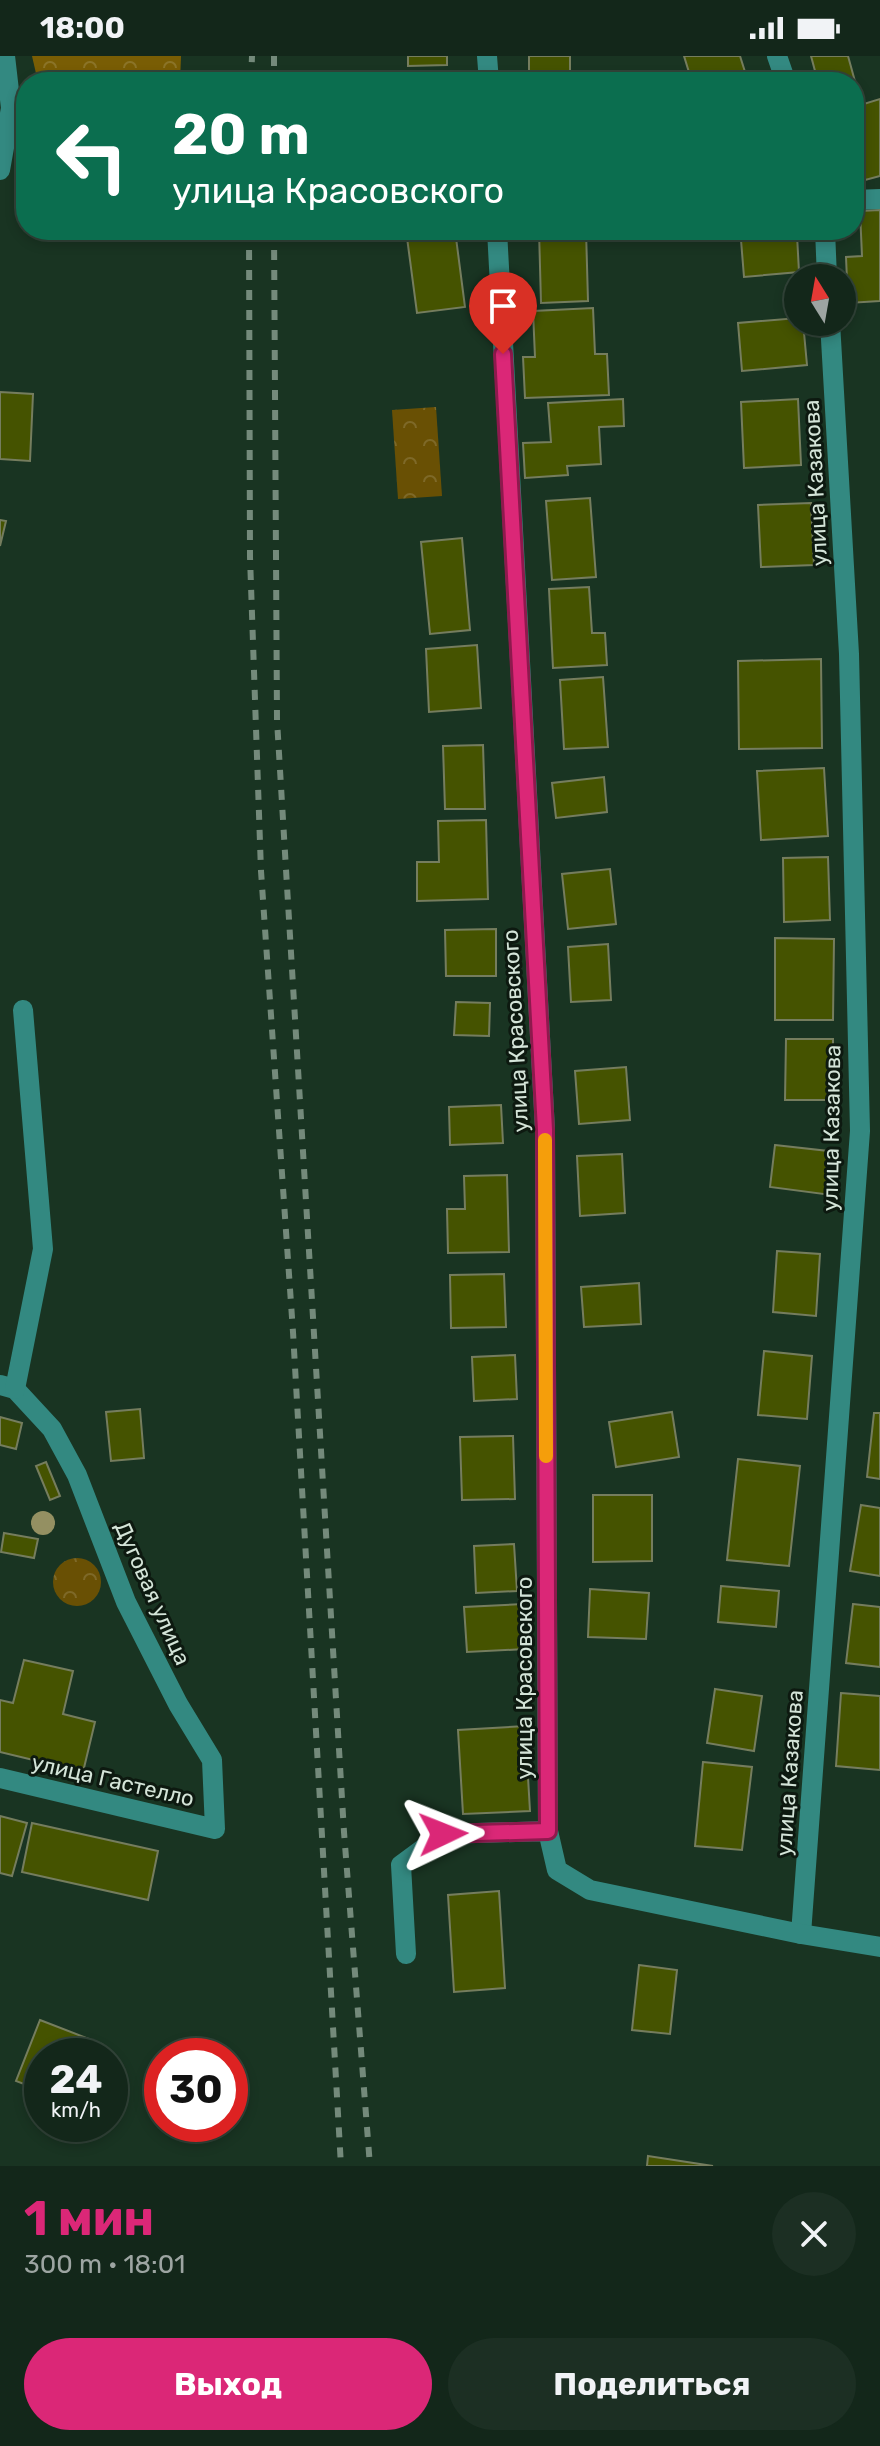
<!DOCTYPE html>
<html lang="ru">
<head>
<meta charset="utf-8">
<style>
  :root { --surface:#13271a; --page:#1c2f23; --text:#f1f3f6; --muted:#9da5a2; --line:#324439; --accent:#db2777 }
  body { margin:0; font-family:Rubik,sans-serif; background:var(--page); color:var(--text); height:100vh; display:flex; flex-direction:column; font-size:30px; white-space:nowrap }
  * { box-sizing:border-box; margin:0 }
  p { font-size:26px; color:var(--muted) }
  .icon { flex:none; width:44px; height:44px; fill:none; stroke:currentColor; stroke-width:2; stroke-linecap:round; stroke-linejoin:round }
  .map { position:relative; height:2110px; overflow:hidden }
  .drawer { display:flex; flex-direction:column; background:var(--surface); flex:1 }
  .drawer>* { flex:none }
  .banner { position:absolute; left:16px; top:16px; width:848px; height:168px; border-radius:32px; box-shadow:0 4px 12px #0003,0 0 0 2px var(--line); background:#0b6e4f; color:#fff; overflow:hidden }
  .needle { width:52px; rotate:349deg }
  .controls { position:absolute; left:784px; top:208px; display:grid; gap:16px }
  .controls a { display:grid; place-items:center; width:72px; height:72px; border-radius:50%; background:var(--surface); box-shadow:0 4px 12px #0003,0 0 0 2px var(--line); font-size:40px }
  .speed { position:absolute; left:24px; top:1982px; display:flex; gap:16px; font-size:40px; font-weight:700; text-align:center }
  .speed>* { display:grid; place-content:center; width:104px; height:104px; border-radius:50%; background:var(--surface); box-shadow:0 4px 12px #0003,0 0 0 2px var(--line); line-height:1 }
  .speed small { font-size:20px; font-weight:400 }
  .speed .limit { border:12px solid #d22; background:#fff; color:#111 }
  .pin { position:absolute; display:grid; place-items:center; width:68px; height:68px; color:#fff; margin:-82px -34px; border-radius:50% 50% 50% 0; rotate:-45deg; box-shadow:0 0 8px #0007 }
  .pin .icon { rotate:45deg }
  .me { position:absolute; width:88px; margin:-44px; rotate:88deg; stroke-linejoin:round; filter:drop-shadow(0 0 6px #0008) }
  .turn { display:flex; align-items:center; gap:28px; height:168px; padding:0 24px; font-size:36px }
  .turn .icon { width:104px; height:104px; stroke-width:2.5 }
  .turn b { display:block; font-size:56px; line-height:68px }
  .round { display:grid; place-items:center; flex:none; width:84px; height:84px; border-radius:42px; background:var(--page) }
  .summary { display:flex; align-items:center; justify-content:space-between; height:136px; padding:0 24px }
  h1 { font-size:48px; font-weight:700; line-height:60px; color:var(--accent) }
  .primary-button { display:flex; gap:16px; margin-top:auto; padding:16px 24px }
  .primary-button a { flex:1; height:92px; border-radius:48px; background:var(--accent); color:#fff; font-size:32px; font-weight:700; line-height:92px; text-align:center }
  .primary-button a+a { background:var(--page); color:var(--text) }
  .status { display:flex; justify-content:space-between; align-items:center; height:56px; padding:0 40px; background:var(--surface); direction:ltr }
  .status svg { height:22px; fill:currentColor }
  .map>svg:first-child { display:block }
  .forest { fill:url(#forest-crowns) }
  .park { fill:url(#park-crowns) }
  .building { fill:#455300; stroke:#757d5e; stroke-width:2 }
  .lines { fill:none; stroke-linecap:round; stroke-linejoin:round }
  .minor { stroke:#338981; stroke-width:20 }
  .rail { stroke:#748a7b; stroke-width:6; stroke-dasharray:10 10; stroke-linecap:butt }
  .tree { fill:#949062 }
  .route-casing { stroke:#8e194d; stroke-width:20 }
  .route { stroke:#db2777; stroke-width:14 }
  .slow { stroke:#f59e0b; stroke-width:14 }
  .labels { text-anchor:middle; stroke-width:6; stroke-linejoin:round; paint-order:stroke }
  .street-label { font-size:22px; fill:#d4e4d8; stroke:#0d1910 }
</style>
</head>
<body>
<div class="status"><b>18:00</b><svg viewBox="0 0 49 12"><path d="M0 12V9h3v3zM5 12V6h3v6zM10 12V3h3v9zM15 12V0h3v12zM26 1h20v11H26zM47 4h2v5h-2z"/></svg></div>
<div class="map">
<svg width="880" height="2110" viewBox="0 0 880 2110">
  <defs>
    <pattern id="forest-crowns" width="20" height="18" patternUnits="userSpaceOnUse" patternTransform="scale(2)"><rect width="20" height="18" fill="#795d04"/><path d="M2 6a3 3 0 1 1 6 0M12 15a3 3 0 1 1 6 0" fill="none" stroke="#8b7428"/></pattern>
    <pattern id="park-crowns" width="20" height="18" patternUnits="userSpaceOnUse" patternTransform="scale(2)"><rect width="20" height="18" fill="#695004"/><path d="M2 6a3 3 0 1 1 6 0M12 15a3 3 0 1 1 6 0" fill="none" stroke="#7e6928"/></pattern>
  </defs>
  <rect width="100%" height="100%" fill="#193422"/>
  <polygon class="forest" points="32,0 181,0 180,26 38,26"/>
  <g class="park">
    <polygon points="436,351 442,440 398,443 392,354"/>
    <circle cx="77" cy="1526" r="24"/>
  </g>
  <g class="building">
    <polygon points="408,0 447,0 447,9 408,10"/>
    <rect x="529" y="0" width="41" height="26"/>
    <polygon points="684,0 740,0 746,19 721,26 692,26"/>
    <polygon points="811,0 848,0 856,29 854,26 818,26"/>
    <polygon points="880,43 880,120 854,127 854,51"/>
    <polygon points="880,154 880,245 848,247 846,201 862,200 860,155"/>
    <polygon points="406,174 455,174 465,251 417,257"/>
    <polygon points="539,174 586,174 588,245 541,247"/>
    <polygon points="797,179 799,216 744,221 741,184"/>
    <polygon points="593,252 595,298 607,298 609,339 525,342 523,301 535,301 533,255"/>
    <polygon points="798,262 798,266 803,266 807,309 742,315 738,267"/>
    <polygon points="0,336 33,338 30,405 0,403"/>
    <polygon points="623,343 624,370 599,371 601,408 567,410 568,419 525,422 523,387 551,386 548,347"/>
    <polygon points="798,343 801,409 744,412 741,346"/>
    <polygon points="590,442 596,521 552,524 546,445"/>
    <polygon points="811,447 814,509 761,511 758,449"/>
    <polygon points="0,464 6,465 0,490"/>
    <polygon points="462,482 470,574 430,578 421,486"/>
    <polygon points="589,531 592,577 605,577 607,609 553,612 549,533"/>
    <polygon points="477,589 481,652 429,656 426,593"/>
    <polygon points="821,603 822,692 739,693 738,605"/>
    <polygon points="603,621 608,691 564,693 560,624"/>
    <polygon points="483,689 485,753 445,753 443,690"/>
    <polygon points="824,712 828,780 761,784 757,715"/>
    <polygon points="604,721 607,756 556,762 552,727"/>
    <polygon points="486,764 488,843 417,845 417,806 439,806 438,765"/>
    <polygon points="828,801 830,864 784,866 783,802"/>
    <polygon points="610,813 616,868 568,873 562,818"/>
    <polygon points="496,873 496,920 446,920 445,874"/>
    <polygon points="775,882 834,883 833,964 775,964"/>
    <polygon points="608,888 611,944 571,946 568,891"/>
    <polygon points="456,946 490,947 489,980 454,979"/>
    <polygon points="786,983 833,983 833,1044 785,1044"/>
    <polygon points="626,1011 630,1064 579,1068 575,1015"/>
    <polygon points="501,1049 503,1087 450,1089 449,1051"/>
    <polygon points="775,1089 837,1096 831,1139 770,1131"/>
    <polygon points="622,1098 625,1157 580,1160 577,1100"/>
    <polygon points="507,1119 509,1196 448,1197 447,1153 465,1153 464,1120"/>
    <polygon points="777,1195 820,1198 816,1260 773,1256"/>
    <polygon points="504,1218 506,1271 451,1272 450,1219"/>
    <polygon points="639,1227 641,1268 584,1271 581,1231"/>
    <polygon points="764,1295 812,1300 807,1363 758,1359"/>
    <polygon points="515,1299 517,1343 474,1345 472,1301"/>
    <polygon points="140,1353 144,1402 111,1405 106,1356"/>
    <polygon points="672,1356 679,1401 616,1411 609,1366"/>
    <polygon points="874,1357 880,1357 880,1423 867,1421"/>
    <polygon points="0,1361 22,1367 16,1393 0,1389"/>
    <polygon points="513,1380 515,1443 462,1444 460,1381"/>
    <polygon points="738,1403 800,1410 789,1510 727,1504"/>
    <polygon points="46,1406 60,1440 50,1444 36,1410"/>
    <polygon points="593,1439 652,1439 652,1505 593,1506"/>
    <polygon points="861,1449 880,1452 880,1520 850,1515"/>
    <polygon points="4,1477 38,1483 34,1502 1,1496"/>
    <polygon points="514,1488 517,1535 476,1537 474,1490"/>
    <polygon points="721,1530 779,1535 776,1571 718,1566"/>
    <polygon points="590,1533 649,1537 646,1583 588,1581"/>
    <polygon points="523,1548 525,1593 467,1596 464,1551"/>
    <polygon points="853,1548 880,1551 880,1611 846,1607"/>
    <polygon points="24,1604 73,1615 63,1658 95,1666 83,1716 0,1696 0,1644 13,1647"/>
    <polygon points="715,1633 762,1640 754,1695 707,1687"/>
    <polygon points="841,1637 880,1640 880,1714 836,1710"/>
    <polygon points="525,1670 530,1755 463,1758 458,1674"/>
    <polygon points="703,1706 752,1711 742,1794 695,1790"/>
    <polygon points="0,1760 27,1767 12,1820 0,1817"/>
    <polygon points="32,1767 158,1795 148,1844 22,1816"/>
    <polygon points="499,1835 505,1932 454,1936 448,1839"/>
    <polygon points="639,1909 677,1914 670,1978 632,1974"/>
    <polygon points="40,1964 102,1988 98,2000 42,2000 42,2035 16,2025"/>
    <polygon points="648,2100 713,2110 647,2110"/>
  </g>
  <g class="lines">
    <g class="minor">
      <polyline points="487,0 489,26"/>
      <polyline points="777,0 786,26"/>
      <polyline points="0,114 11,52 5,0"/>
      <polyline points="854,144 880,143"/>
      <polyline points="497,174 545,1074 548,1775"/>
      <polyline points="825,174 827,222"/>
      <polyline points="0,1329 15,1333 52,1373 77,1419 126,1546 178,1648 212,1704 215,1773 0,1722"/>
      <polyline points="15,1333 43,1193 23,954"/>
      <polyline points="801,1878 860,1075 849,598 830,266"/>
      <polyline points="406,1898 401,1809 443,1778 548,1775 557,1814 590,1834 801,1878 880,1891"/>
    </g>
    <g class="rail">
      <polyline points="274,0 274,26"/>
      <polyline points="251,26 252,0"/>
      <polyline points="249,174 250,501 261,815 293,1276 341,2110"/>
      <polyline points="274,174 277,664 344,1776 370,2110"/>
    </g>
  </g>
  <circle class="tree" cx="43" cy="1467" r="12"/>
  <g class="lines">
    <g class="route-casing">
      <polyline id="route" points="443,1778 548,1775 545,1074 503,298"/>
    </g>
    <use href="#route" class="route"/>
    <polyline class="slow" points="545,1084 546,1400"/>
  </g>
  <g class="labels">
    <g class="street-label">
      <text transform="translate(815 427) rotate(-93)" y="8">улица Казакова</text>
      <text transform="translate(515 975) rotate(-93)" y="8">улица Красовского</text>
      <text transform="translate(831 1072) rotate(-89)" y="8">улица Казакова</text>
      <text transform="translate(153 1537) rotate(66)" y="8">Дуговая улица</text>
      <text transform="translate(524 1622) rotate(-90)" y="8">улица Красовского</text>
      <text transform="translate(789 1717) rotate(-86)" y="8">улица Казакова</text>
      <text transform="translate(113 1724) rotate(13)" y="8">улица Гастелло</text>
    </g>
  </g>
</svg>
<div class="controls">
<a><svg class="needle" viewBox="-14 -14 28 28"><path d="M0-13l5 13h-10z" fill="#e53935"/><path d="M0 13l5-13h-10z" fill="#9da5a2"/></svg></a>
</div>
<div class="speed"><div>24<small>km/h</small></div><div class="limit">30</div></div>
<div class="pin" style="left:503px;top:298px;background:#d93025"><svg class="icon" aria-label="arrive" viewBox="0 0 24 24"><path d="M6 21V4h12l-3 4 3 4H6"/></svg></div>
<svg class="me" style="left:443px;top:1778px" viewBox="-20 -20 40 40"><path d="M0-17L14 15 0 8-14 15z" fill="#db2777" stroke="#fff" stroke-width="4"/></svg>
<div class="banner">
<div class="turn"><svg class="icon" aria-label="left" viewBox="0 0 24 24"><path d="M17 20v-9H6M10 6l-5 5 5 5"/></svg><div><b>20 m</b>улица Красовского</div></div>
</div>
</div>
<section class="drawer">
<div class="summary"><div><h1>1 мин</h1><p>300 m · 18:01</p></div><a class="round"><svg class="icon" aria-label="close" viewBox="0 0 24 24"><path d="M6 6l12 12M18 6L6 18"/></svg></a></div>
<div class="primary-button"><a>Выход</a><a>Поделиться</a></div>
</section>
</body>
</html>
